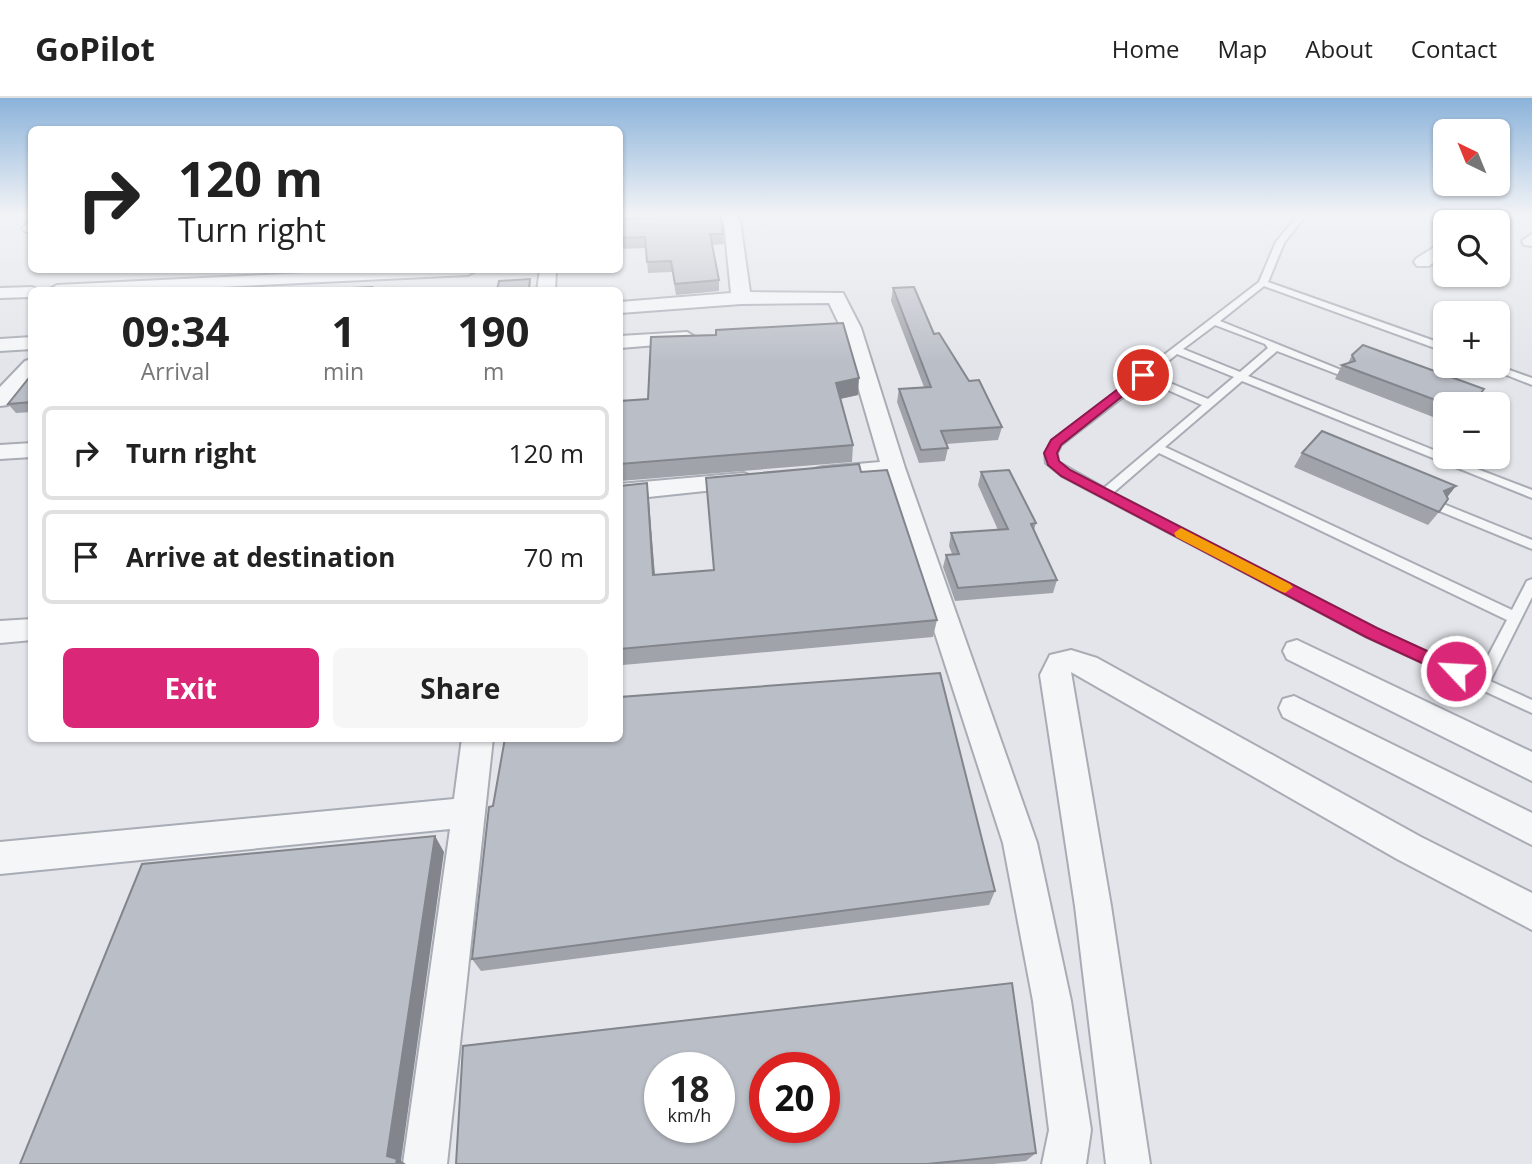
<!DOCTYPE html>
<html lang="en">
<head>
<meta charset="utf-8">
<style>
  :root { --surface:#fff; --page:#f6f6f6; --text:#222; --muted:#767676; --line:#e0e0e0; --accent:#db2777 }
  body { margin:0; font-family:"Open Sans",sans-serif; background:var(--page); color:var(--text); height:100vh; display:flex; flex-direction:column; font-size:26px; white-space:nowrap }
  * { box-sizing:border-box; margin:0 }
  p { font-size:23px; color:var(--muted) }
  .icon { flex:none; width:38px; height:38px; fill:none; stroke:currentColor; stroke-width:2; stroke-linecap:round; stroke-linejoin:round }
  .map { position:relative; flex:1; overflow:hidden }
  .drawer { position:absolute; left:28px; top:189px; width:595px; height:455px; display:flex; flex-direction:column; background:var(--surface); border-radius:10px; box-shadow:0 2px 5px #0004 }
  .drawer>* { flex:none }
  .banner { position:absolute; left:28px; top:28px; width:595px; height:147px; border-radius:10px; box-shadow:0 2px 5px #0004; background:#fff; color:var(--text); overflow:hidden }
  .needle { width:46px; rotate:317deg }
  .tools { position:absolute; left:1433px; top:21px; display:grid; gap:14px }
  .tools a { display:grid; place-items:center; width:77px; height:77px; border-radius:10px; background:var(--surface); box-shadow:0 2px 5px #0004; font-size:35px }
  .speed { position:absolute; left:644px; top:954px; display:flex; gap:14px; font-size:35px; font-weight:700; text-align:center }
  .speed>* { display:grid; place-content:center; width:91px; height:91px; border-radius:50%; background:var(--surface); box-shadow:0 2px 5px #0004; line-height:1 }
  .speed small { font-size:18px; font-weight:400 }
  .speed .limit { border:10px solid #d22; background:#fff; color:#111 }
  .pin { position:absolute; display:grid; place-items:center; width:60px; height:60px; color:#fff; margin:-30px; border:4px solid #fff; border-radius:50%; box-shadow:0 2px 7px #0007 }
  .me { position:absolute; width:77px; margin:-38px; rotate:295deg; stroke-linejoin:round; filter:drop-shadow(0 0 5px #0008) }
  .turn { display:flex; align-items:center; gap:24px; height:147px; padding:0 35px; font-size:32px }
  .turn .icon { width:91px; height:91px; stroke-width:2.5 }
  .turn b { display:block; font-size:49px; line-height:60px }
  .eta { display:flex; justify-content:space-evenly; align-items:center; height:119px; text-align:center }
  .eta b { font-size:42px; font-weight:700; line-height:49px }
  .primary-button { display:flex; gap:14px; margin-top:auto; padding:14px 35px }
  .primary-button a { flex:1; height:80px; border-radius:10px; background:var(--accent); color:#fff; font-size:28px; font-weight:700; line-height:80px; text-align:center }
  .primary-button a+a { background:var(--page); color:var(--text) }
  ul { padding:0; list-style:none }
  li { display:flex; align-items:center; gap:21px; height:94px; margin:0 14px 10px; padding:0 21px; border:4px solid var(--line); border-radius:10px }
  li div { flex:1 }
  li b { display:block; font-size:26px }
  li em { font-style:normal }
  header { display:flex; align-items:center; gap:42px; box-sizing:border-box; height:98px; padding:0 35px; background:var(--surface); border-bottom:2px solid var(--line) }
  header strong { font-size:33px }
  nav { display:flex; gap:38px; margin-inline-start:auto; font-size:24px }
  .map>svg:first-child { display:block }
  .lines { fill:none; stroke-linecap:round; stroke-linejoin:round }
  .service-casing { stroke:#a8acb4; stroke-width:4 }
  .minor-casing { stroke:#a8acb4; stroke-width:4 }
  .service { fill:#f5f6f8; fill-rule:evenodd }
  .minor { fill:#f5f6f8; fill-rule:evenodd }
  .wall { fill:#a0a3aa }
  .shaded-wall { fill:#82858b }
  .building { fill:#babec6; stroke:#82858b; stroke-width:2; fill-rule:evenodd }
  .route { fill:#db2777; stroke:#8e194d; stroke-width:2 }
  .slow { fill:#f59e0b }
</style>
</head>
<body>
<header>
<strong>GoPilot</strong>
<nav><a>Home</a><a>Map</a><a>About</a><a>Contact</a></nav>
</header>
<div class="map">
<svg width="1532" height="1066" viewBox="0 0 1532 1066">
  <rect width="100%" height="100%" fill="#e3e5ea"/>
  <g class="lines">
    <g class="service-casing">
      <g id="service">
        <path d="M 1299,116 L 1307,116 L 1284,145 L 1268,184 L 1446,247 L 1446,254 L 1264,188 L 1220,223 L 1346,274 L 1341,277 L 1337,276 L 1277,253 L 1248,278 L 1446,357 L 1446,359 L 1532,392 L 1532,400 L 1242,283 L 1165,349 L 1512,512 L 1527,483 L 1532,481 L 1532,499 L 1490,583 L 1532,602 L 1532,615 L 1367,539 L 1062,378 L 1046,365 L 1045,355 L 1052,343 L 1259,184 L 1276,144 ZM 1215,227 L 1265,246 L 1268,250 L 1240,274 L 1183,251 ZM 1177,256 L 1234,279 L 1208,301 L 1151,277 ZM 1145,282 L 1202,307 L 1104,390 L 1058,364 L 1057,355 L 1061,347 ZM 1159,355 L 1507,522 L 1478,577 L 1377,531 L 1113,395 Z"/>
        <polygon points="1484,268 1498,268 1532,280 1532,287"/>
        <polygon points="1441,405 1532,442 1532,451 1437,412 1435,409"/>
      </g>
    </g>
    <g class="minor-casing">
      <g id="minor">
        <polygon points="691,116 734,116 740,123 750,194 843,195 861,230 905,370 1037,745 1071,903 1091,1032 1086,1066 1042,1066 1049,1032 1033,903 1003,745 884,378 823,383 815,381 811,376 815,371 823,369 880,364 841,230 829,205 741,206 620,215 620,204 731,195 724,124 620,130 620,120"/>
        <polygon points="1478,116 1497,116 1488,124 1470,124"/>
        <polygon points="32,122 32,135 24,133 22,130"/>
        <polygon points="1532,136 1532,148 1524,147 1522,143"/>
        <polygon points="1446,142 1446,155 1429,168 1417,168 1414,164 1417,160"/>
        <polygon points="369,172 477,172 468,177 158,192 48,192 57,187"/>
        <polygon points="540,172 556,172 555,192 537,192"/>
        <polygon points="32,189 40,192 32,192 32,199 0,200 0,190"/>
        <polygon points="687,234 697,240 694,244 620,250 620,238"/>
        <polygon points="32,239 32,251 0,253 0,241"/>
        <polygon points="32,261 32,280 8,307 0,308 0,289 25,263"/>
        <polygon points="32,345 32,359 0,361 0,347"/>
        <polygon points="744,375 752,378 756,383 752,388 620,402 620,386"/>
        <polygon points="32,521 32,542 0,545 0,523"/>
        <polygon points="1297,542 1532,654 1532,683 1287,561 1283,553 1287,545"/>
        <polygon points="1071,552 1097,560 1421,739 1532,795 1532,832 1397,761 1071,574 1111,808 1150,1066 1106,1066 1075,808 1040,577 1050,557"/>
        <polygon points="1294,598 1532,715 1532,747 1283,619 1279,610 1283,601"/>
        <polygon points="462,640 493,640 447,1066 403,1066 450,731 0,776 0,744 454,701"/>
      </g>
    </g>
    <use href="#service" class="service"/>
    <use href="#minor" class="minor"/>
  </g>
  <g class="wall">
    <polygon points="620,121 723,136 724,146 712,147 719,182 719,193 676,197 672,174 648,175 646,150 620,151"/>
    <polygon points="893,190 934,236 1002,329 998,342 946,346 948,350 945,363 919,365 897,304 899,291 924,289 891,203"/>
    <polygon points="1352,257 1446,306 1446,324 1335,281 1342,267 1348,265"/>
    <polygon points="32,276 32,314 16,315 8,306"/>
    <polygon points="858,297 840,301 853,347 852,364 620,383 620,386 620,303"/>
    <polygon points="1302,355 1447,400 1439,414 1428,427 1294,369"/>
    <polygon points="861,374 937,522 933,539 623,567 620,570 620,388 647,385 655,477 714,472"/>
    <polygon points="981,374 1036,425 1034,432 1057,482 1053,495 955,503 943,469 946,457 952,456 949,448 951,435 998,432 978,387"/>
    <polygon points="493,708 995,793 989,807 481,873 472,861"/>
    <polygon points="1036,1055 1026,1063 993,1066 456,1066"/>
  </g>
  <g class="shaded-wall">
    <polygon points="859,280 858,297 835,302 836,285"/>
    <polygon points="647,385 649,402 656,494 653,477"/>
    <polygon points="1456,388 1445,402 1444,393"/>
    <polygon points="620,552 623,567 620,570"/>
    <polygon points="435,738 444,754 401,1063 406,1066 396,1066 387,1058"/>
  </g>
  <g class="building">
    <polygon points="721,117 723,136 710,136 719,182 675,186 671,163 647,164 645,139 620,140 620,121"/>
    <polygon points="530,181 529,192 497,192 499,183"/>
    <polygon points="372,189 371,192 328,192 329,191"/>
    <polygon points="914,189 934,236 939,235 969,283 979,282 1002,329 941,333 948,350 921,352 899,291 931,289 893,190"/>
    <polygon points="843,225 859,280 836,285 853,347 620,366 620,303 648,301 651,239 716,237 716,232"/>
    <polygon points="1363,247 1484,291 1472,306 1446,306 1342,267 1355,263 1352,257"/>
    <polygon points="32,276 32,304 8,306"/>
    <polygon points="1322,333 1456,388 1444,393 1448,401 1439,414 1302,355"/>
    <polygon points="859,366 861,374 887,372 937,522 620,551 620,388 647,385 653,477 714,472 706,380"/>
    <polygon points="1009,372 1036,425 1031,426 1057,482 958,490 946,457 959,456 951,435 1008,431 981,374"/>
    <polygon points="940,575 995,793 472,861 489,709 493,708 505,640 620,640 620,599"/>
    <polygon points="435,738 387,1058 397,1061 396,1066 20,1066 142,766"/>
    <path d="M 1012,885 L 1036,1055 L 927,1066 L 456,1066 L 463,948 ZM 660,970 L 719,970 L 719,1029 L 660,1029 ZM 765,970 L 824,970 L 824,1029 L 765,1029 Z"/>
  </g>
  <linearGradient id="sky" x2="0" y2="1"><stop stop-color="#8bb3da"/><stop offset="0.44" stop-color="#f2f3f6"/><stop offset="1" stop-color="#f2f3f6" stop-opacity="0"/></linearGradient>
  <rect width="1532" height="265" fill="url(#sky)"/>
  <polygon class="route" points="1139,275 1149,277 1061,347 1057,355 1059,363 1070,372 1377,530 1462,569 1462,578 1450,578 1366,539 1061,378 1048,367 1044,355 1051,342"/>
  <polygon class="slow" points="1181,430 1290,486 1293,489 1285,495 1280,493 1176,439 1174,435"/>
</svg>
<div class="tools">
<a><svg class="needle" viewBox="-14 -14 28 28"><path d="M0-13l5 13h-10z" fill="#e53935"/><path d="M0 13l5-13h-10z" fill="#767676"/></svg></a>
<a><svg class="icon" aria-label="search" viewBox="0 0 24 24"><circle cx="10" cy="10" r="6"/><path d="M15 15l6 6"/></svg></a>
<a>+</a>
<a>−</a>
</div>
<div class="speed"><div>18<small>km/h</small></div><div class="limit">20</div></div>
<div class="pin" style="left:1143px;top:277px;background:#d93025"><svg class="icon" aria-label="arrive" viewBox="0 0 24 24"><path d="M6 21V4h12l-3 4 3 4H6"/></svg></div>
<svg class="me" style="left:1456px;top:573px" viewBox="-20 -20 40 40"><circle r="17" fill="#db2777" stroke="#fff" stroke-width="3"/><path d="M0-11L8 9 0 5-8 9z" fill="#fff"/></svg>
<div class="banner">
<div class="turn"><svg class="icon" aria-label="right" viewBox="0 0 24 24"><path d="M7 20v-9h11M14 6l5 5-5 5"/></svg><div><b>120 m</b>Turn right</div></div>
</div>
<section class="drawer">
<div class="eta">
<div><b>09:34</b><p>Arrival</p></div>
<div><b>1</b><p>min</p></div>
<div><b>190</b><p>m</p></div>
</div>
<ul>
<li><svg class="icon" aria-label="right" viewBox="0 0 24 24"><path d="M7 20v-9h11M14 6l5 5-5 5"/></svg><div><b>Turn right</b></div><em>120 m</em></li>
<li><svg class="icon" aria-label="arrive" viewBox="0 0 24 24"><path d="M6 21V4h12l-3 4 3 4H6"/></svg><div><b>Arrive at destination</b></div><em>70 m</em></li>
</ul>
<div class="primary-button"><a>Exit</a><a>Share</a></div>
</section>
</div>
</body>
</html>
